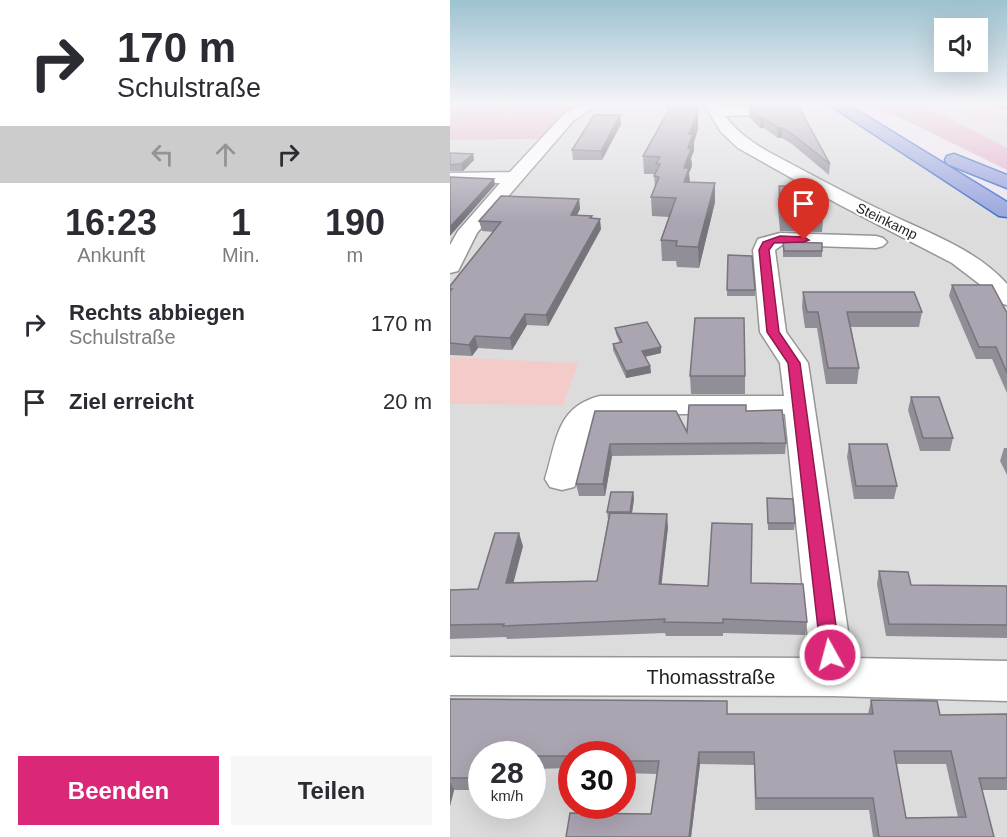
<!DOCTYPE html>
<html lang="de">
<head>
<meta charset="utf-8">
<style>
  :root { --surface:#fff; --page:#f7f7f7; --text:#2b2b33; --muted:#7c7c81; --accent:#db2777 }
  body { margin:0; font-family:Arial,sans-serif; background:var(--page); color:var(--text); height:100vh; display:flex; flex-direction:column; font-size:22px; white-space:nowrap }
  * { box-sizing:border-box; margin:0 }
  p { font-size:20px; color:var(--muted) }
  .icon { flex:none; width:33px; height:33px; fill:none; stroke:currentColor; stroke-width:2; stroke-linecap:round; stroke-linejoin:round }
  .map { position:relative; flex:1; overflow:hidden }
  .panel { display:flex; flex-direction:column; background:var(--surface); width:450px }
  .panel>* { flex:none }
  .banner { background:#fff; color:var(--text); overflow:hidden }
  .fabs { position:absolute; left:484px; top:18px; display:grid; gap:12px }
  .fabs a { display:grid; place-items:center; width:54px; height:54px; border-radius:0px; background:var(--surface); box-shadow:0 6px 24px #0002; font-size:30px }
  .speed { position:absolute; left:18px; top:741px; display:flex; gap:12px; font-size:30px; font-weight:700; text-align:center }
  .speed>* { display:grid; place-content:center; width:78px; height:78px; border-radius:50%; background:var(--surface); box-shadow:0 6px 24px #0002; line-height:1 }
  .speed small { font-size:15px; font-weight:400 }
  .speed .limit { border:9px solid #d22; background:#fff; color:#111 }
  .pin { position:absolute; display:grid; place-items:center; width:51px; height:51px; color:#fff; margin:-62px -26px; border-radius:50% 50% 50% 0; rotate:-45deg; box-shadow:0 0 6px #0007 }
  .pin .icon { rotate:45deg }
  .me { position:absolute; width:66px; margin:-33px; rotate:353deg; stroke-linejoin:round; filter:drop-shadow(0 0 4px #0008) }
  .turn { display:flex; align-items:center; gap:21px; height:126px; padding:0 18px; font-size:27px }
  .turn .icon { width:78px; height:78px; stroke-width:2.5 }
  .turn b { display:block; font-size:42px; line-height:51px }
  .lanes { display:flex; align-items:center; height:57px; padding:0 18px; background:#0003; justify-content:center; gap:30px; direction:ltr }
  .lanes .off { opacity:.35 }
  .eta { display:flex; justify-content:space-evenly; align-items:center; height:102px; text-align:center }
  .eta b { font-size:36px; font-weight:600; line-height:42px }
  .button { display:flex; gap:12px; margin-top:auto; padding:12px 18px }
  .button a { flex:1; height:69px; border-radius:0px; background:var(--accent); color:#fff; font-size:24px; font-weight:600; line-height:69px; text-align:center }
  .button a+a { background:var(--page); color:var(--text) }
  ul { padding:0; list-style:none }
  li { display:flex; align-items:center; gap:18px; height:78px; padding:0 18px }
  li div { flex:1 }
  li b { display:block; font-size:22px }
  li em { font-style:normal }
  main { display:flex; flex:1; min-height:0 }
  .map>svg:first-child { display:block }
  .residential { fill:#dcdcdd; fill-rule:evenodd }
  .grass { fill:#e3b2ca }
  .park { fill:#f3ccc9 }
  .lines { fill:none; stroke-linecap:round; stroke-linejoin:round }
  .minor-casing { stroke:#969696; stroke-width:3 }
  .highway-casing { stroke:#3a6ac6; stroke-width:3 }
  .minor { fill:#fff; fill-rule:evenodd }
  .highway { fill:#97a4dd; fill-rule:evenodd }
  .wall { fill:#928e98; fill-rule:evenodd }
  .shaded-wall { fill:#77747c }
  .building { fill:#aaa5b1; stroke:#77747c; stroke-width:1.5; fill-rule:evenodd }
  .route { fill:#db2777; stroke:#8e194d; stroke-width:1.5 }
  .labels { text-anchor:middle; stroke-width:4.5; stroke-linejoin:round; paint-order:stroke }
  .far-street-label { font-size:14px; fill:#1f1f1f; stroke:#fff }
  .near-street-label { font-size:20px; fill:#1f1f1f; stroke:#fff }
</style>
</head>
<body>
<main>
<section class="panel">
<div class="banner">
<div class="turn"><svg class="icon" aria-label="right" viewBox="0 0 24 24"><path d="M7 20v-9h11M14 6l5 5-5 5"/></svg><div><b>170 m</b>Schulstraße</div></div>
<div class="lanes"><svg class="icon off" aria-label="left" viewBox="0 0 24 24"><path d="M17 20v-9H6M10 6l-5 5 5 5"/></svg><svg class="icon off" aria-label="ahead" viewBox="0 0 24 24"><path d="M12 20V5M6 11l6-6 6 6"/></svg><svg class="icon" aria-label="right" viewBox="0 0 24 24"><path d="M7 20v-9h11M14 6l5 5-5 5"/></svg></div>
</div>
<div class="eta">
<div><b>16:23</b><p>Ankunft</p></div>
<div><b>1</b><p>Min.</p></div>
<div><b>190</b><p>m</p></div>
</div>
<ul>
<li><svg class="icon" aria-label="right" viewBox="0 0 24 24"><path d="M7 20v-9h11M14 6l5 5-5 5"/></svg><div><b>Rechts abbiegen</b><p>Schulstraße</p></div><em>170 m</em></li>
<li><svg class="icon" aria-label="arrive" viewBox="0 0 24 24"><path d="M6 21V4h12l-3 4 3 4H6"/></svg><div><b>Ziel erreicht</b></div><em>20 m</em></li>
</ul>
<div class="button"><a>Beenden</a><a>Teilen</a></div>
</section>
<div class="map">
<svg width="557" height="837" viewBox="0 0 557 837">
  <rect width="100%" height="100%" fill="#ece6ef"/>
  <g class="residential">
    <path d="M 133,104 L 382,104 L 557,216 L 557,837 L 0,837 L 0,140 L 92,139 L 106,120 ZM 32,754 L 82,754 L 82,806 L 32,806 ZM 122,754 L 172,754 L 172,806 L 122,806 Z"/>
    <polygon points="472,104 557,104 557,148 547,144"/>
  </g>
  <g class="grass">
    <polygon points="0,104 132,104 106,120 92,139 0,140"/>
    <polygon points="421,104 472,104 557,148 557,170 453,119 430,111"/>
  </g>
  <g class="park">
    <polygon points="557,104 557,118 529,124 508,114"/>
    <polygon points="0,357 128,363 113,405 0,404"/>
  </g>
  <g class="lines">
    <g class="minor-casing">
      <g id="minor">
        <polygon points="133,104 148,105 124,120 49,207 27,233 8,271 0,273 0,245 8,231 50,183 0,183 0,173 60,172 114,114"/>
        <path d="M 254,104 L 268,104 L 270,107 L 341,107 L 343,110 L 341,113 L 336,114 L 275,116 C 294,141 319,152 345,166 C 375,182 405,198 435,212 C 476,232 526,249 557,284 L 557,305 L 549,303 L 536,289 L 502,263 L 388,204 L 288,148 L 271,132 Z"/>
        <path d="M 330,233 L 426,236 L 433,238 L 437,242 L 433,246 L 426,248 L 332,245 L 325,250 L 336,332 L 358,363 L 402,658 L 557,661 L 557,701 L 383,696 L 0,695 L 0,657 L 360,658 L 335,414 L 155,414 L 143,422 L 129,479 L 124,487 L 112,490 L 100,487 L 95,479 C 107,441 106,407 150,396 L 334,396 L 330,363 L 310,332 L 303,250 L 308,239 Z"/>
      </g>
    </g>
    <g class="highway-casing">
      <g id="highway">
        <polygon points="378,104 397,104 557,202 557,217 549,216"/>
        <polygon points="504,154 557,175 557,188 497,164 495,160 497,156"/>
      </g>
    </g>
    <use href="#minor" class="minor"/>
    <use href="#highway" class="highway"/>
  </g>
  <g class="wall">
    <polygon points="216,104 245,104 248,113 248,129 244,142 244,151 241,158 242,166 239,173 240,182 265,202 249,268 227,267 226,261 212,261 211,240 219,217 202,216 201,197 205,187 204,176 205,174 194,174 193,156 218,111"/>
    <polygon points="293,104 325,104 325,105 294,105"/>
    <polygon points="538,104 557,104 557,110"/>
    <polygon points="337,106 380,164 379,175 342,144 332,138 328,138 314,128 310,128 299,117 299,108"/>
    <polygon points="170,115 171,124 152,160 123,160 122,150"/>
    <polygon points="0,153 23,154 24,160 13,171 0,171"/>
    <polygon points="329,186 361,191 374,209 372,232 330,231 328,208"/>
    <polygon points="129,199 130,209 127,215 142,216 142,218 151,229 98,326 77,325 62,350 28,348 22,356 0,355 0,286 44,232 32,231 29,221"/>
    <polygon points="333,242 372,243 372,257 333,257"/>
    <polygon points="278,255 305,290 305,296 277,296"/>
    <polygon points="502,285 557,313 557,393 542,359 526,359 499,296"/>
    <polygon points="353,292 472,312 469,327 401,327 409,368 407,384 376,384 367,328 355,328 352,307"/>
    <polygon points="165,328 211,347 211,353 195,357 200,366 201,373 176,378 163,350 163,344 170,343 166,334"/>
    <polygon points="240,376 295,376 295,394 241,394"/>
    <polygon points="461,397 503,438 500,451 470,451 458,410"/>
    <polygon points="145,411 237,432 296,411 336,443 335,454 162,456 155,496 129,496 126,484"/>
    <polygon points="399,444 447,486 444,499 404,499 397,457"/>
    <polygon points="554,448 557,448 557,475 550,461"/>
    <polygon points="183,492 184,499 182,513 218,527 211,585 258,586 301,583 357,622 355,635 273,633 273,636 216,636 215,633 57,639 56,637 0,639 0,590 28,589 73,546 63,582 147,581 158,519 157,512"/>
    <polygon points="317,498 345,523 344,530 318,530"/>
    <polygon points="429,571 461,585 557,586 557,638 436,636 427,584"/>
    <path d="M 0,699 L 277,714 L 418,714 L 421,700 L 490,715 L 557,714 L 557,790 L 532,790 L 544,837 L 423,837 L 419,810 L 305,810 L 304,765 L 250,764 L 241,837 L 116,837 L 201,814 L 207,774 L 172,773 L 172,754 L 122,754 L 122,768 L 82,769 L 82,754 L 32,754 L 32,790 L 4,790 L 0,806 ZM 446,764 L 496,764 L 508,817 L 456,818 Z"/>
  </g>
  <g class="shaded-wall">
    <polygon points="248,113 248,129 244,142 244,151 241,158 242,166 239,173 240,186 235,201 234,168 238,148 239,134"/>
    <polygon points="170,115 171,124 152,160 151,151"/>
    <rect x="310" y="118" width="4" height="10"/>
    <rect x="328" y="128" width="4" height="10"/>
    <polygon points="23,154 24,160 13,171 11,164"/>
    <polygon points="44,179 45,185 0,236 0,227"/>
    <polygon points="265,183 265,202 249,268 248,247"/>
    <polygon points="129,199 130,209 122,225 121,215"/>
    <polygon points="150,219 151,229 98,326 96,315"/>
    <polygon points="75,314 77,325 62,350 60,338"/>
    <polygon points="25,336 28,348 22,356 19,345"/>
    <polygon points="211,347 211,353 193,357 192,351"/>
    <polygon points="200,366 201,373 176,378 176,371"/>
    <polygon points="160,444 162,456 155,496 153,484"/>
    <polygon points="183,492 184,499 181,519 180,512"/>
    <polygon points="217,514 218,527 210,598 209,584"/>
    <polygon points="69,533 73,546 60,596 56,583"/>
    <polygon points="249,752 250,764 241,837 239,837"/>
    <polygon points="0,782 4,790 0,806"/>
  </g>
  <g class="building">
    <polygon points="220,104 245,104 248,113 239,134 243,134 238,148 241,149 234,168 239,168 234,182 265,183 248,247 226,246 227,241 211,240 226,198 201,197 209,177 204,176 210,164 206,164 210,157 193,156 221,106"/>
    <polygon points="344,104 347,104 380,164 342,134 332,128 328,128 314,118 310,118 299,108 337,106"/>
    <polygon points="144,115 170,115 151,151 122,150"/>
    <polygon points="0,153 23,154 11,164 0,165"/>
    <polygon points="0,177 44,179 0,227"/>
    <polygon points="329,186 361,187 361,191 374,192 374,209 331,208"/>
    <polygon points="51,196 129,199 121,215 142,216 140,218 150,219 96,315 75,314 60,338 25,336 19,345 0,343 0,291 2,289 0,289 0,286 51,222 29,221"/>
    <polygon points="333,242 372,243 372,251 334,251"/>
    <polygon points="278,255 302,256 305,290 277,290"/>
    <polygon points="502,285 542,285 557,313 557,373 546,347 529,347"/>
    <polygon points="353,292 464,292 472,312 397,312 409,368 378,368 368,312 357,312"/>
    <polygon points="245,318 294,318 295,376 240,376"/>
    <polygon points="197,322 211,347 192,351 200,366 176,371 163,344 172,342 165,328"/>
    <polygon points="461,397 489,397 503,438 473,438"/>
    <polygon points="239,405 296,405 296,411 332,410 336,443 160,444 153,484 126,484 145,411 226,411 237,432"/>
    <polygon points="399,444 437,444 447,486 406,486"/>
    <polygon points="161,492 183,492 180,512 157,512"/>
    <polygon points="317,498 343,499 345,523 318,523"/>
    <polygon points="160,513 217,514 209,584 258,586 262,523 302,524 301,583 353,584 357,622 273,619 273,623 214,622 215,619 53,626 54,624 0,625 0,590 28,589 45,533 69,533 56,583 147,581"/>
    <polygon points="429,571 458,572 461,585 557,586 557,625 439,624"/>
    <path d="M 0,699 L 277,701 L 277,714 L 423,714 L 421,700 L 487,701 L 490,715 L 557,714 L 557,778 L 529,778 L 544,837 L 429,837 L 423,798 L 306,798 L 304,752 L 249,752 L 239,837 L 116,837 L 120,813 L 201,814 L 209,761 L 172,761 L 172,754 L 122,754 L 122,756 L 82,756 L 82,754 L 32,754 L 32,778 L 0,778 ZM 444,751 L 501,751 L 516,817 L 456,818 Z"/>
  </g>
  <linearGradient id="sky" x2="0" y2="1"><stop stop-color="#9dc2d0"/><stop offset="0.47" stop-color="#f6f4f8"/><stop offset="1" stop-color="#f6f4f8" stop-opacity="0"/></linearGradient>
  <rect width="557" height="221" fill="url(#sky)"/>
  <polygon class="route" points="330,236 354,237 359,240 354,242 324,243 319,250 329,332 350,363 390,655 387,661 380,663 374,661 371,655 338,363 317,332 309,250 313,242"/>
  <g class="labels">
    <g class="far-street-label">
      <text transform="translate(437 221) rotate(26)" y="5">Steinkamp</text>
    </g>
    <g class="near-street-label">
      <text x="261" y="684">Thomasstraße</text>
    </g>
  </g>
</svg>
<div class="fabs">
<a><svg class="icon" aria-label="sound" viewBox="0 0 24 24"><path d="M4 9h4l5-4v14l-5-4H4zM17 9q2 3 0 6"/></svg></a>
</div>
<div class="speed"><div>28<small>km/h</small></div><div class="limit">30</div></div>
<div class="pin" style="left:354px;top:240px;background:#d93025"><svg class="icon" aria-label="arrive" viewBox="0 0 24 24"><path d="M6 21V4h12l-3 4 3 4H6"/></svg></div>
<svg class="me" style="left:380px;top:655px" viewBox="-20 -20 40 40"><circle r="17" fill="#db2777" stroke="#fff" stroke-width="3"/><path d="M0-11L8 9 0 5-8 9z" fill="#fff"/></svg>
</div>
</main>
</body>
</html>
